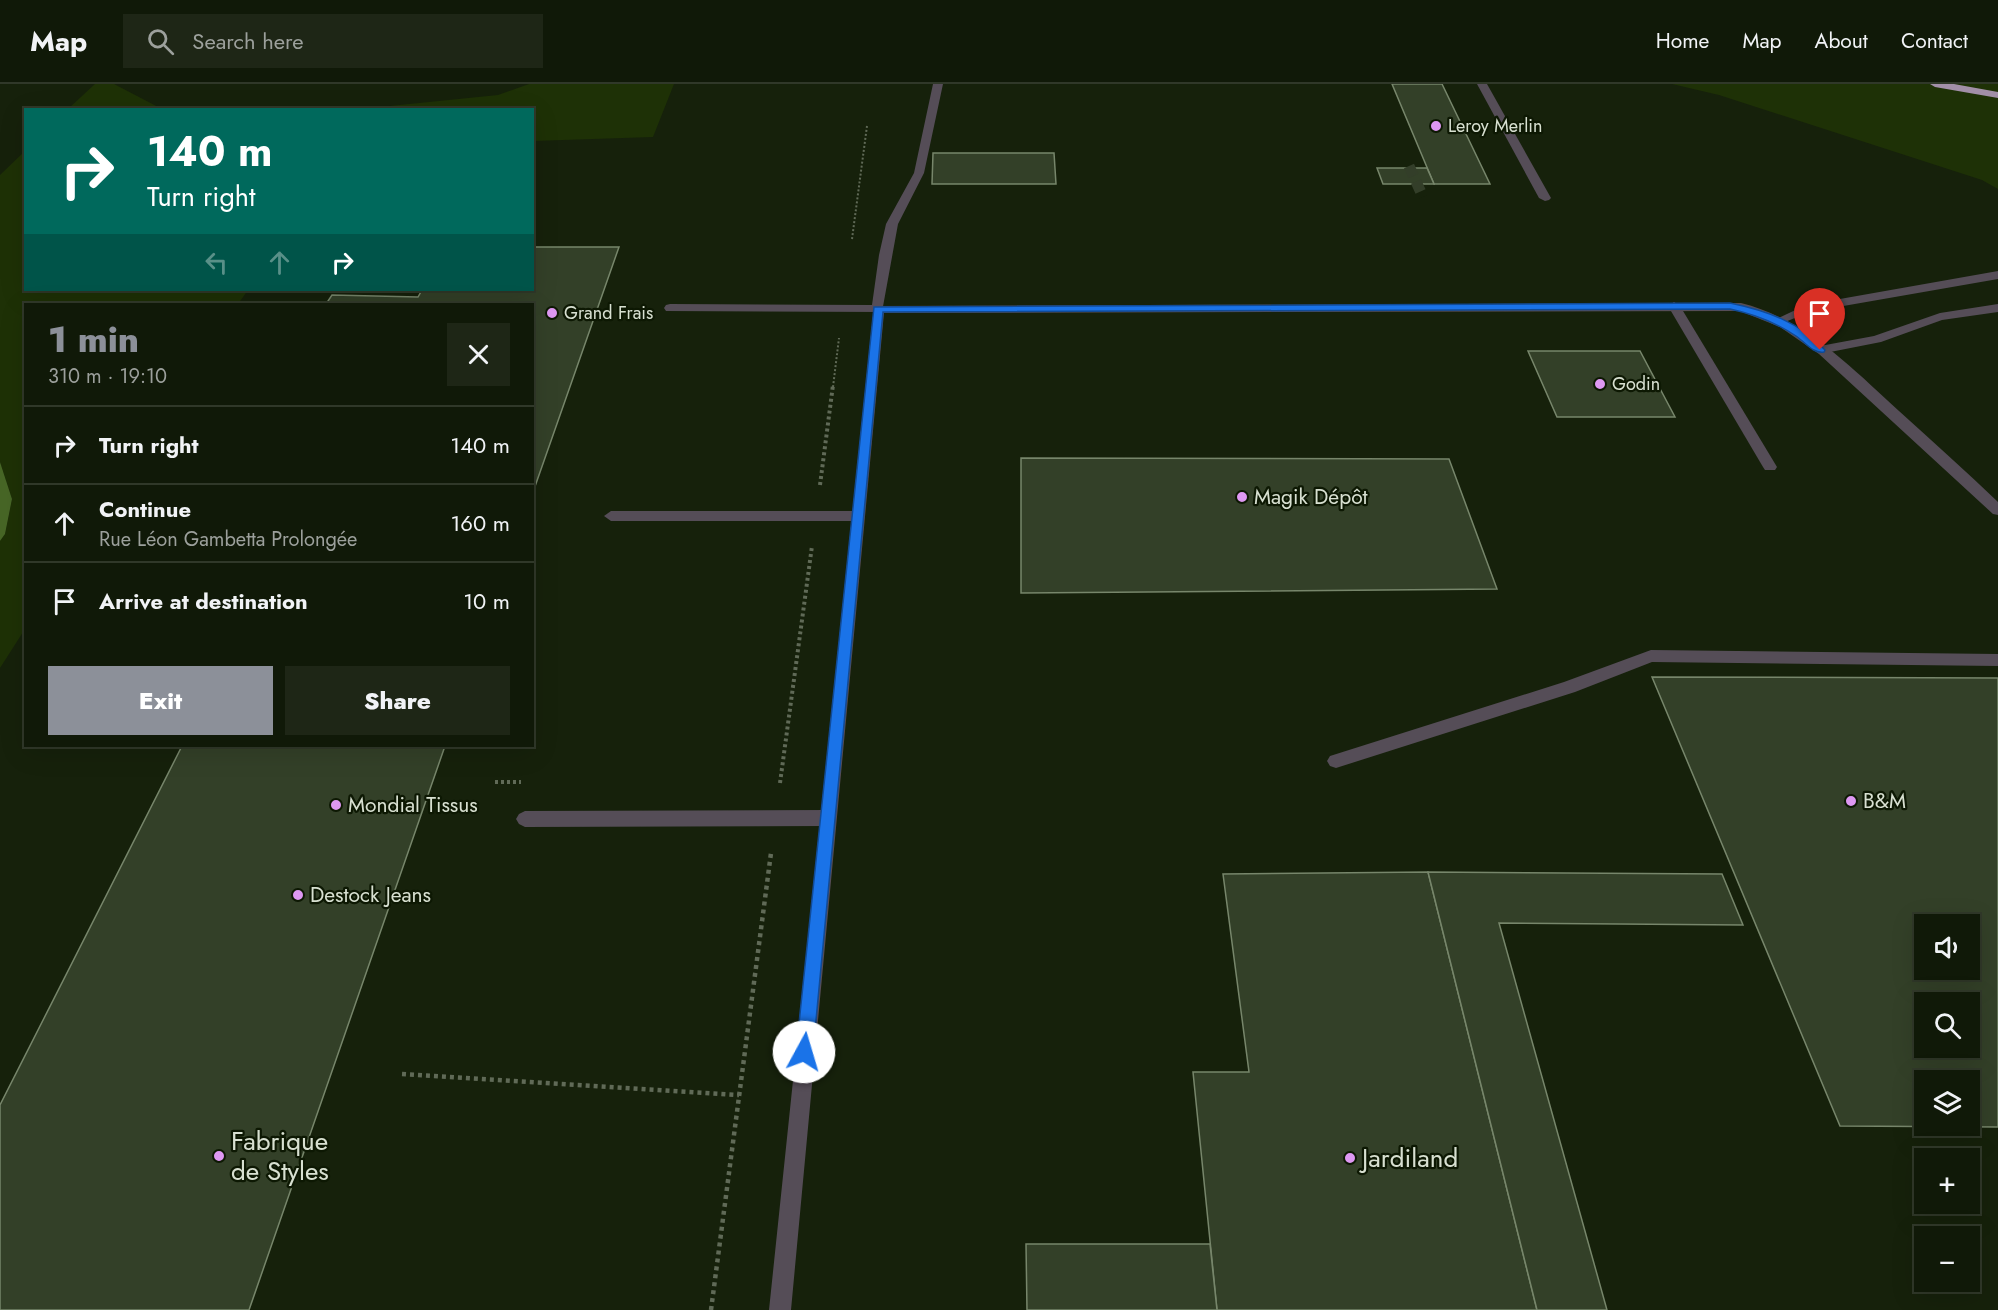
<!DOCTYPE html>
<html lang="en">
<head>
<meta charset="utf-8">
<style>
  :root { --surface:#101908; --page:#1e2616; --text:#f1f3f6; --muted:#9ca09c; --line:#303829; --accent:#8c9099 }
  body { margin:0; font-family:Jost,sans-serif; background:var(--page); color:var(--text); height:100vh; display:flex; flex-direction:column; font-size:22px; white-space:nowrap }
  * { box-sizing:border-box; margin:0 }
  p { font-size:20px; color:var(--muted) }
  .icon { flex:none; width:33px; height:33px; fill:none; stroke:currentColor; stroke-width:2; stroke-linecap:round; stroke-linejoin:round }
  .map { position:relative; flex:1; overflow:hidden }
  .drawer { position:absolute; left:24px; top:219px; width:510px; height:444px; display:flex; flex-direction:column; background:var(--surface); border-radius:0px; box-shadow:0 6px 24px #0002,0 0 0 2px var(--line) }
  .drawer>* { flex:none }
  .guide { position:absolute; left:24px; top:24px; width:510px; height:183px; border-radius:0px; box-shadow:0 6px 24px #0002,0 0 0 2px var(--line); background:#00695c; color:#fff; overflow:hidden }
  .controls { position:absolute; left:1914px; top:830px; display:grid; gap:12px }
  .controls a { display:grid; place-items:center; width:66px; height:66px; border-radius:0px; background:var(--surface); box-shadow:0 6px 24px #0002,0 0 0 2px var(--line); font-size:30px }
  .pin { position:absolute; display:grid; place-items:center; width:51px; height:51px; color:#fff; margin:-62px -26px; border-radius:50% 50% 50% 0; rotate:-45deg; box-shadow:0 0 6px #0007 }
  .pin .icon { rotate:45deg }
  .me { position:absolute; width:66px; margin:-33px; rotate:6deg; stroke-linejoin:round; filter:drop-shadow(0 0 4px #0008) }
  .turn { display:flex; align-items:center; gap:21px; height:126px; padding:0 24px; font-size:27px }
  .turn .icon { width:78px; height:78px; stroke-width:2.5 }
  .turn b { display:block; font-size:42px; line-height:51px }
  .lanes { display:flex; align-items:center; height:57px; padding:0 24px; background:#0003; justify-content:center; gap:30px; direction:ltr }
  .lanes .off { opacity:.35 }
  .round { display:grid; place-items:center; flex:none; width:63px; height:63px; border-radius:0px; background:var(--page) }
  .headline { display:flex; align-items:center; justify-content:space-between; height:102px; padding:0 24px }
  h1 { font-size:36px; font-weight:800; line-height:45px; color:var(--accent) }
  .primary-button { display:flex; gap:12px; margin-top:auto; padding:12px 24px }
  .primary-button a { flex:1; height:69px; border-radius:0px; background:var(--accent); color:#fff; font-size:24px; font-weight:800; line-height:69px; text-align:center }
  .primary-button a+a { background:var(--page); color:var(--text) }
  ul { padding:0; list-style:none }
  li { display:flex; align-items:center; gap:18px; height:78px; padding:0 24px; border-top:2px solid var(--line) }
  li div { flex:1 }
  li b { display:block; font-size:22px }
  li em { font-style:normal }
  header { display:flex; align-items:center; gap:36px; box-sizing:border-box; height:84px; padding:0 30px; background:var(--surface); border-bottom:2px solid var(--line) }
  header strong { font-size:28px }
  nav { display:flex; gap:33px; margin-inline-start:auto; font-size:21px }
  .search { width:420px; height:54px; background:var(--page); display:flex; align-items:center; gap:15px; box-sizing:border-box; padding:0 21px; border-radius:0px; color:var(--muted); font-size:22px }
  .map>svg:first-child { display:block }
  .green { fill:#1e3106 }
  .water { fill:#476626 }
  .building { fill:#334028; stroke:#77866b; stroke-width:1.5; fill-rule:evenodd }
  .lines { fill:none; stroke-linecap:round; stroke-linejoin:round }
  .minor-tunnel { stroke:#333e29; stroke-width:11; stroke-dasharray:11 6; stroke-linecap:butt }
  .path-far2 { stroke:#606a57; stroke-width:2; stroke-dasharray:2 2; stroke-linecap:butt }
  .path-far1 { stroke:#606a57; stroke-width:4; stroke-dasharray:3 3; stroke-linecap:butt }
  .path { stroke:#606a57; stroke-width:4.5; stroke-dasharray:4 4; stroke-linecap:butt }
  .service { fill:#554d57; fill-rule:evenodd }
  .minor { fill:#554d57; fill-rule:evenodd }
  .motorway { fill:#a28fa8; fill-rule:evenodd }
  .route { fill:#1a73e8; stroke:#114b97; stroke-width:1.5 }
  .poi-dot { fill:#de98f2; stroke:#0d1803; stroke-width:2 }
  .labels { text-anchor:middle; stroke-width:4.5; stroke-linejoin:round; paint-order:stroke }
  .far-poi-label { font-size:18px; fill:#d8e0d1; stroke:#0d1803; text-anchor:start }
  .poi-label { font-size:21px; fill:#d8e0d1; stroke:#0d1803; text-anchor:start }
  .near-poi-label { font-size:26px; fill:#d8e0d1; stroke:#0d1803; text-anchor:start }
</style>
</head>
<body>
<header>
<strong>Map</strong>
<div class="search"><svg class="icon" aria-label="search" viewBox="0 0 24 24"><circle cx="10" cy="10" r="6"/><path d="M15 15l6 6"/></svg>Search here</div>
<nav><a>Home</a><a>Map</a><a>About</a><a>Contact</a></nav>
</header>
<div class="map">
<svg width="1998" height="1226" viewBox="0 0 1998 1226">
  <rect width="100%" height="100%" fill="#16210b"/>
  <g class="green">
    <polygon points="95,0 114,0 162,25 68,25"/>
    <polygon points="529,0 674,0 653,53 533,57 532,26 360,25 498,11"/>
    <polygon points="1672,0 1998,0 1998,105 1982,96 1719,11"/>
    <polygon points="25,67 26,206 248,206 238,220 26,220 25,545 0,584 0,457 5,450 12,415 0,378 0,91"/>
  </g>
  <polygon class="water" points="0,378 12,415 5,450 0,457"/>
  <g class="building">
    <polygon points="1392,0 1442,0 1490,100 1434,100"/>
    <polygon points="933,69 1054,69 1056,100 932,100"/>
    <polygon points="1377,84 1427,84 1434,100 1383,100"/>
    <polygon points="532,163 619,163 532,411 532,220 326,220 332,211 418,213 422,206 532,206"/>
    <polygon points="1528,267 1640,267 1675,333 1557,333"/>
    <polygon points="1021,374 1449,375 1497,505 1021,509"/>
    <path d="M 1652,593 L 1998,594 L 1998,1043 L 1840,1042 ZM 1924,840 L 1970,840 L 1970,885 L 1924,885 ZM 1924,918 L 1970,918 L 1970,963 L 1924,963 ZM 1924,996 L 1970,996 L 1970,1041 L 1924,1041 Z"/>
    <polygon points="182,662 445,662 249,1226 0,1226 0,1021"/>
    <polygon points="1428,788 1537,1226 1217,1226 1193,988 1249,988 1223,790"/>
    <polygon points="1428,788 1722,790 1743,841 1499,839 1607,1226 1537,1226"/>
    <polygon points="1026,1160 1210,1160 1217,1226 1027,1226"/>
  </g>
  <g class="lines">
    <polyline class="minor-tunnel" points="1409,82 1423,113"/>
    <g class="path-far2">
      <polyline points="852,155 867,42"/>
      <polyline points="833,303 839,254"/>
    </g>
    <g class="path-far1">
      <polyline points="820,401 833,301"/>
      <polyline points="495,698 521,698"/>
      <polyline points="780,699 812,462"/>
    </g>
    <g class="path">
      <polyline points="402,990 739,1011"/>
      <polyline points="711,1226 771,769"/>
    </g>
    <g class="service">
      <polygon points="933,0 943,0 924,89 898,140 882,228 666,227 664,224 666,221 670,220 872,221 879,171 886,140 914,89"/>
      <polygon points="1477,0 1487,0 1551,114 1549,116 1545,117 1539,114"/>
      <polygon points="1998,187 1998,195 1809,228 1778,241 1772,237 1806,221"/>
      <polygon points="1674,218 1680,222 1777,383 1775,386 1765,386 1763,383 1668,222"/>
      <polygon points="1998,220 1998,228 1942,236 1881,258 1820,270 1814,266 1820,262 1874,252 1940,229"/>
      <polygon points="611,427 858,427 865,432 858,437 611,437 604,432"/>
      <polygon points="1651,566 1998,570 1998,582 1652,578 1575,608 1336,684 1330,682 1327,677 1330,672 1564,598"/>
      <polygon points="827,726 833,729 836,734 833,739 827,742 525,743 519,740 516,735 519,730 525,727"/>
    </g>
    <path class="minor" d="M 1741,219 C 1805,235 1852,284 1899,327 C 1932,357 1966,387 1998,418 L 1998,431 L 1993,430 L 1819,270 L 1780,243 L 1740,227 L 884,229 L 791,1226 L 769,1226 L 874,222 Z"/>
    <polygon class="motorway" points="1930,0 1954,0 1998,8 1998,14 1935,3"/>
  </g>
  <path class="route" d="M 1730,219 C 1764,226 1801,238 1825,266 L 1824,268 C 1813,270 1805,258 1796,252 C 1775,238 1754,230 1730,225 L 883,228 L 813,968 L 810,974 L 804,977 L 799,974 L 796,968 L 874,223 Z"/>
  <g class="poi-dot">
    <circle cx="1436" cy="42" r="6"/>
    <circle cx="552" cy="229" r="6"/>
    <circle cx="1600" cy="300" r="6"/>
    <circle cx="1242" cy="413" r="6"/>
    <circle cx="1851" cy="717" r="6"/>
    <circle cx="336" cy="721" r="6"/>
    <circle cx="298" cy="811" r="6"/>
    <circle cx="219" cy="1072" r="6"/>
    <circle cx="1350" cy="1074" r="6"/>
  </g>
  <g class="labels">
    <g class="far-poi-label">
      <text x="1448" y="48">Leroy Merlin</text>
      <text x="564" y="235">Grand Frais</text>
      <text x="1612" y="306">Godin</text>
    </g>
    <g class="poi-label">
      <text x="1254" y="420">Magik Dépôt</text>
      <text x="1863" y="724">B&amp;M</text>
      <text x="348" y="728">Mondial Tissus</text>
      <text x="310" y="818">Destock Jeans</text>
    </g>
    <g class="near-poi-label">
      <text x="231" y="1066">Fabrique<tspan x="231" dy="30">de Styles</tspan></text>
      <text x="1362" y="1083">Jardiland</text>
    </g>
  </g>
</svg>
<div class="controls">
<a><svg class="icon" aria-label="sound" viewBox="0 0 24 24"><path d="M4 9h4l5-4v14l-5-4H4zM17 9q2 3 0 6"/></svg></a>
<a><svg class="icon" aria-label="search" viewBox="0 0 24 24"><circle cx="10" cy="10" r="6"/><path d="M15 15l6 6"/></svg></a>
<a><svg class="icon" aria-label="layers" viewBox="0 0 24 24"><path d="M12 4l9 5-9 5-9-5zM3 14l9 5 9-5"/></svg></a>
<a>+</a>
<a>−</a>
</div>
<div class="pin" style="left:1820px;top:266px;background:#d93025"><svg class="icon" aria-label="arrive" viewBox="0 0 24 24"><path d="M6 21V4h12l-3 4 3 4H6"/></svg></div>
<svg class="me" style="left:804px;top:968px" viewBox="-20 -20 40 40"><circle r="19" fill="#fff"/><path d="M0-13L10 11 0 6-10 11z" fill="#1a73e8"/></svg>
<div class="guide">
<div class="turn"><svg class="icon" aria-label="right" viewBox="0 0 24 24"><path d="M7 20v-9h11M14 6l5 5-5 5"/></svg><div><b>140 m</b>Turn right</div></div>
<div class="lanes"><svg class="icon off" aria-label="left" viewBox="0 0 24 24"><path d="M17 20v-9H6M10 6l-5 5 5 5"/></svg><svg class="icon off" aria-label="ahead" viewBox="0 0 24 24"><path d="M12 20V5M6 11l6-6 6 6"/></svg><svg class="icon" aria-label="right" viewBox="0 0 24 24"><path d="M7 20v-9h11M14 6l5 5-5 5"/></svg></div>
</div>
<section class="drawer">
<div class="headline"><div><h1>1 min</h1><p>310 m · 19:10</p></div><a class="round"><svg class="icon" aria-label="close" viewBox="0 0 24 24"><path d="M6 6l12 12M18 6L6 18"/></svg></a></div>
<ul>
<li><svg class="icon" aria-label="right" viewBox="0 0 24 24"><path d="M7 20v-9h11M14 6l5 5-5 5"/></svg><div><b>Turn right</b></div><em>140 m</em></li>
<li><svg class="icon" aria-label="ahead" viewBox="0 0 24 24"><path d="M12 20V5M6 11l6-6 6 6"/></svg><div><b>Continue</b><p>Rue Léon Gambetta Prolongée</p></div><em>160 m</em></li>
<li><svg class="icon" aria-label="arrive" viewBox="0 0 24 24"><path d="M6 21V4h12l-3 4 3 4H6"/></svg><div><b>Arrive at destination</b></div><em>10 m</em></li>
</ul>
<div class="primary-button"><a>Exit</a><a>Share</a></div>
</section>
</div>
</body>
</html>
